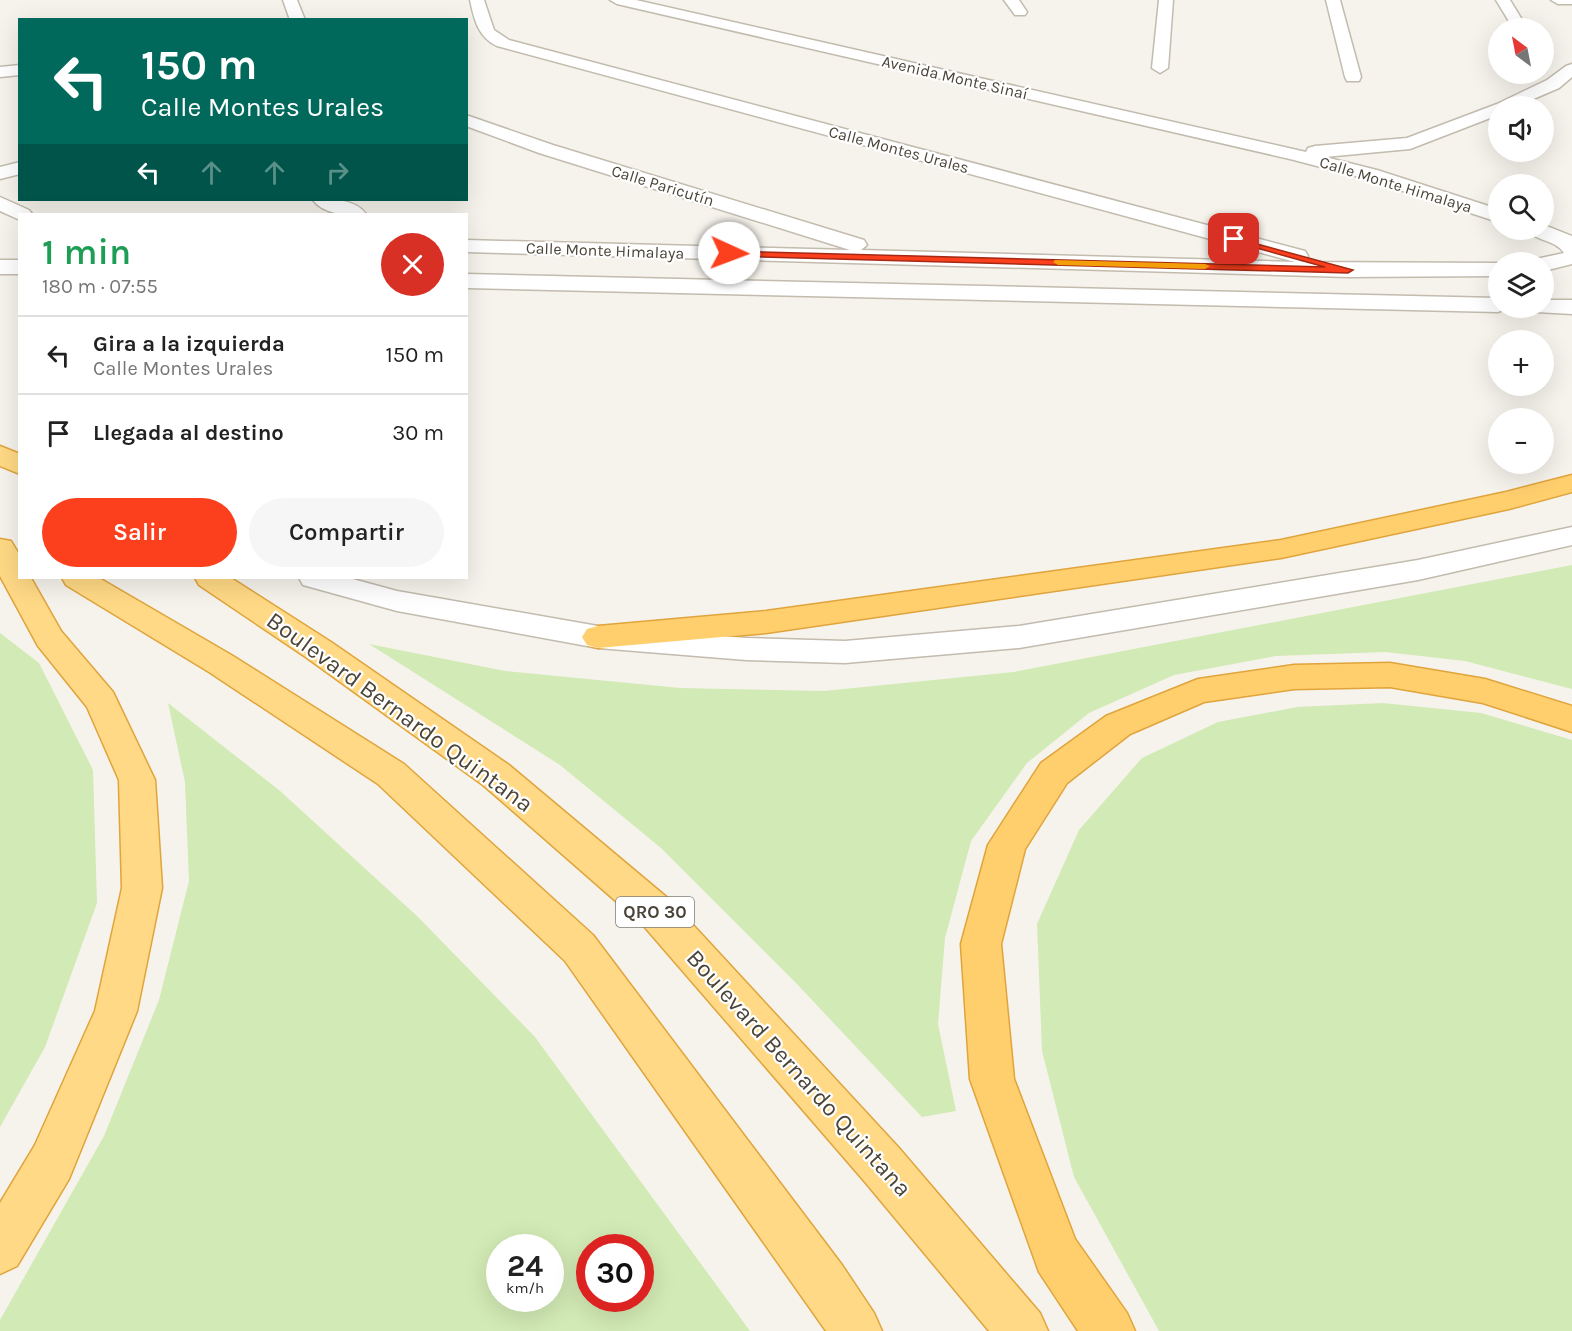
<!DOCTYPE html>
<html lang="es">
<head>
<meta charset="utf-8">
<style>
  :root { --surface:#fff; --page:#f6f6f6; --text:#222; --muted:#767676; --line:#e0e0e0; --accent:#fc3f1d }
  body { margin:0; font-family:Karla,sans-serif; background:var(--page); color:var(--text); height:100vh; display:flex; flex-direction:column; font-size:22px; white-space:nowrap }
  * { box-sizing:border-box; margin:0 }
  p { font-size:20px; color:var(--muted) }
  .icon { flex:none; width:33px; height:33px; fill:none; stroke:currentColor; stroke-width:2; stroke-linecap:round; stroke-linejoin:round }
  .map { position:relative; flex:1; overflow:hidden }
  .side { position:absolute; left:18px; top:213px; width:450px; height:366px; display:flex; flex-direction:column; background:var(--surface); border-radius:0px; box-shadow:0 6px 24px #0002 }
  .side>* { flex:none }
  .top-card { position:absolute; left:18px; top:18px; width:450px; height:183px; border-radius:0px; box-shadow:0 6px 24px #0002; background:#00695c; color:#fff; overflow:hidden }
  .needle { width:39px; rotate:328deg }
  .buttons { position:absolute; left:1488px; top:18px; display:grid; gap:12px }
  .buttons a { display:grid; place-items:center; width:66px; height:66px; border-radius:50%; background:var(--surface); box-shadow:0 6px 24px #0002; font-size:30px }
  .speed { position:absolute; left:486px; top:1234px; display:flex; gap:12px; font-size:30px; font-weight:700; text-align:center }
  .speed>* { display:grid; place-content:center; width:78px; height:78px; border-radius:50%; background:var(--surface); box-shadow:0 6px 24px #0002; line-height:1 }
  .speed small { font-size:15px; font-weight:400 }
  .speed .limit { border:9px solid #d22; background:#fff; color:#111 }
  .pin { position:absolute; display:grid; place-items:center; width:51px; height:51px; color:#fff; margin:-26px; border-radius:12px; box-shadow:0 3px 9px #0006 }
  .me { position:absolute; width:66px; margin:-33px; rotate:92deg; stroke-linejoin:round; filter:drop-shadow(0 0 4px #0008) }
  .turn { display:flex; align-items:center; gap:21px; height:126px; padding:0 24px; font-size:27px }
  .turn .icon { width:78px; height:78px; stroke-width:2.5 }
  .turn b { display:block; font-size:42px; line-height:51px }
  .lanes { display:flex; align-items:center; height:57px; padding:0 24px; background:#0003; justify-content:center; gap:30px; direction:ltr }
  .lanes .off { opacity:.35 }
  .round { display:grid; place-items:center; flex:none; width:63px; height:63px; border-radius:32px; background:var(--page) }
  .overview { display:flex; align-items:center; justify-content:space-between; height:102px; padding:0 24px }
  h1 { font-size:36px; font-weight:600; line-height:45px; color:#1e9e55 }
  .action { display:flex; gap:12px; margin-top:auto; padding:12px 24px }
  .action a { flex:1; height:69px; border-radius:36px; background:var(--accent); color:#fff; font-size:24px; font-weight:600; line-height:69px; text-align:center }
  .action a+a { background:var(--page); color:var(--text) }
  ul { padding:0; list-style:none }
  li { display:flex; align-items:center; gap:18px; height:78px; padding:0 24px; border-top:2px solid var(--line) }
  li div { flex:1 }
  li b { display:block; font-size:22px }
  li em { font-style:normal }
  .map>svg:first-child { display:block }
  .green { fill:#d2eab5; fill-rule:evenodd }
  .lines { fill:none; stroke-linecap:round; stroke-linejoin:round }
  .minor-casing { stroke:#c2bbae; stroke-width:3 }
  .tertiary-casing { stroke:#c2bbae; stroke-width:3 }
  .trunk-casing { stroke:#e0a43c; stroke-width:3 }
  .motorway-casing { stroke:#e0a43c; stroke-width:3 }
  .minor { fill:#fff; fill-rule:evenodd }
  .tertiary { fill:#fff; fill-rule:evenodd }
  .trunk { fill:#ffd985; fill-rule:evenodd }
  .motorway { fill:#ffcf6e; fill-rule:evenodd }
  .route { fill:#fc3f1d; stroke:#a42913; stroke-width:1.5 }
  .slow { fill:#f59e0b }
  .labels { text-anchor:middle; stroke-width:4.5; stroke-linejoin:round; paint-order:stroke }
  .far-street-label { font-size:16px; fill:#4b4439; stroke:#fff }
  .shield { fill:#fff; stroke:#817c74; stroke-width:1.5 }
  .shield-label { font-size:18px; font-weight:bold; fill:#4b4439 }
  .near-street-label { font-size:24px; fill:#4b4439; stroke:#fff }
</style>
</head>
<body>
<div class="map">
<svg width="1572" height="1331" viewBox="0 0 1572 1331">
  <rect width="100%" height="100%" fill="#f6f3ec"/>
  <g class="green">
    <polygon points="1572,565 1572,689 1465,661 1385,652 1276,656 1174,675 1089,713 1027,763 971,841 945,938 938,1024 956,1111 922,1117 796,983 661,848 560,765 369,644 505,671 680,688 824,691 1014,672"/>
    <polygon points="0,633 39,663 93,770 97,903 45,1047 0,1127"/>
    <path d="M 168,703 L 279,790 L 417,916 L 535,1037 L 750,1331 L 0,1331 L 0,1320 L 104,1136 L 159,1000 L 189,881 L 185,782 ZM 500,1248 L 550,1248 L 550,1299 L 500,1299 ZM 590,1248 L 640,1248 L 640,1299 L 590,1299 Z"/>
    <polygon points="1383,703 1481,713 1572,740 1572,1331 1159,1331 1074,1177 1042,1051 1037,924 1079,830 1142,758 1218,722 1297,707"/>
  </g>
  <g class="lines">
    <g class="minor-casing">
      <g id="minor">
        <polygon points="283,0 297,0 305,20 290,20"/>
        <path d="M 470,0 L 484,0 L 494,30 L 509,40 L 1305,251 L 1308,256 L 1305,261 L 1299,262 L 1498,263 L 1498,276 L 1348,277 L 466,252 L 466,240 L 850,250 L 539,153 L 466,126 L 466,115 L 553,145 L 864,240 L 867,245 L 861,250 L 1295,262 L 497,46 C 478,37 474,19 470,0 Z"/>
        <polygon points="610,0 636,0 1306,152 1308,148 1315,146 1407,138 1497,104 1547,80 1566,66 1572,64 1572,77 1559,88 1517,106 1498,106 1498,115 1410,149 1325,157 1377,170 1498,209 1498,222 1363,178 1290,159 617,4"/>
        <polygon points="1004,0 1019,0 1027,12 1025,15 1015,15"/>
        <polygon points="1159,0 1173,0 1168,68 1160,73 1152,68"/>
        <polygon points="1326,0 1340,0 1361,77 1359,81 1347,81 1345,77"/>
        <polygon points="1496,0 1510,0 1527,28 1513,28"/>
        <polygon points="1551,0 1572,0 1572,4 1558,4"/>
        <polygon points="20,65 20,75 0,77 0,67"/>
        <polygon points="20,162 20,174 0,179 0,167"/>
        <polygon points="0,197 29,210 32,214 20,214 20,220 0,211"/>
        <path d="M 313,200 C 329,198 356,199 366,214 C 350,216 324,215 313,200 Z"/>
        <path d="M 1544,225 L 1572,236 L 1572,264 L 1544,271 L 1544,262 L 1534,262 L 1536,259 L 1564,253 C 1555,239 1536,242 1528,230 L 1544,230 Z"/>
        <rect x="0" y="260" width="20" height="14"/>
        <polygon points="466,274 1498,298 1498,308 1508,308 1498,312 466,288"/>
        <polygon points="1544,300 1572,300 1572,314 1536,312 1533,308 1544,308"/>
      </g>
    </g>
    <g class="tertiary-casing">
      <polygon id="tertiary" points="1572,527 1572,545 1418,580 1019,648 845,663 746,660 598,648 397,611 303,585 299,578 349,578 397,591 598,626 746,638 845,641 1019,626 1418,560"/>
    </g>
    <g class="trunk-casing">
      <g id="trunk">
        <polygon points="0,446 20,454 20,474 0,466"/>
        <polygon points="0,539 11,541 20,556 20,578 31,578 61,631 113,692 155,780 162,888 137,1011 69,1179 17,1266 0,1274 0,1203 35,1145 95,1011 122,888 119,780 87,707 38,646 0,576"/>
        <polygon points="62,578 99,578 233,656 404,764 593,935 842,1265 874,1313 882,1331 826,1331 565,961 378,784 209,672 66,585"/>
        <polygon points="195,578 231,578 331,642 509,765 670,900 899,1148 1040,1313 1048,1331 989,1331 865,1182 642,924 483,785 307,658 199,585"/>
      </g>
    </g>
    <g class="motorway-casing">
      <g id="motorway">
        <polygon points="1572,475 1572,492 1509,509 1281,558 766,633 598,648 587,645 582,637 587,629 598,626 766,611 1281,540 1506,492"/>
        <polygon points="1390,663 1485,679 1572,706 1572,732 1483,703 1390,687 1294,689 1204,702 1130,734 1067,783 1025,849 1001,944 1014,1079 1075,1239 1127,1313 1135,1331 1078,1331 1039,1272 970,1079 961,944 988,845 1041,763 1106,716 1198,679 1294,665"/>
      </g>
    </g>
    <use href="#minor" class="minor"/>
    <use href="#tertiary" class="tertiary"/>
    <use href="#trunk" class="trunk"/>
    <use href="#motorway" class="motorway"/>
  </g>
  <polygon class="route" points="1231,237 1353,270 1348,273 729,256 724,253 729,251 1325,267 1231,241"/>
  <polygon class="slow" points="1055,260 1205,264 1210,266 1205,269 1058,265 1053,262"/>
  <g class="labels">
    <g class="far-street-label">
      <text transform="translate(955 77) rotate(13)" y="6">Avenida Monte Sinaí</text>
      <text transform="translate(899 149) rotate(15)" y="6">Calle Montes Urales</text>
      <text transform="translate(1396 184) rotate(17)" y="6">Calle Monte Himalaya</text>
      <text transform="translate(663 185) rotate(17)" y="6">Calle Paricutín</text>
      <text transform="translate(605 250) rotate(2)" y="6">Calle Monte Himalaya</text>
    </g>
    <rect class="shield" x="616" y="897" width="78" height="30" rx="4.5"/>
    <g class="shield-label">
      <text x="655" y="918">QRO 30</text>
    </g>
    <g class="near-street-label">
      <text transform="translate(400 712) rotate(36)" y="8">Boulevard Bernardo Quintana</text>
      <text transform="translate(799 1073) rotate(48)" y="8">Boulevard Bernardo Quintana</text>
    </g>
  </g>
</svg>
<div class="buttons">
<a><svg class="needle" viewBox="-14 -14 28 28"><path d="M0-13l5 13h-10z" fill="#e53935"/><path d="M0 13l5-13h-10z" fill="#767676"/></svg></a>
<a><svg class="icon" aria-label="sound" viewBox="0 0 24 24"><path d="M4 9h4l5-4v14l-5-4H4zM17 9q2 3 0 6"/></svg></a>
<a><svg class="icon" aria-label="search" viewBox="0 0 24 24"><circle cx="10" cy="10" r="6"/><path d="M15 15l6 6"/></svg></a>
<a><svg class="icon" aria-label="layers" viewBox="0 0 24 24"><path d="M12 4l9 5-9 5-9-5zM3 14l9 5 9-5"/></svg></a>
<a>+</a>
<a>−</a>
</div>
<div class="speed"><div>24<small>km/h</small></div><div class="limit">30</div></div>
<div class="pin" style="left:1234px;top:239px;background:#d93025"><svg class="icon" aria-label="arrive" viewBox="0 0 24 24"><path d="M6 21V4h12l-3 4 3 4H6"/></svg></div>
<svg class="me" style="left:729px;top:253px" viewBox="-20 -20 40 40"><circle r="19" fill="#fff"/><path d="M0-13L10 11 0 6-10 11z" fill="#fc3f1d"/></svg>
<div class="top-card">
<div class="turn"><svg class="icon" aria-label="left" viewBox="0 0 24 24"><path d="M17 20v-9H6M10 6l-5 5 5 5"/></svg><div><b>150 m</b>Calle Montes Urales</div></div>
<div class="lanes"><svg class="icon" aria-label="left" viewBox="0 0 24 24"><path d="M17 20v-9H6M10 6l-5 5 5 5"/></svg><svg class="icon off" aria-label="ahead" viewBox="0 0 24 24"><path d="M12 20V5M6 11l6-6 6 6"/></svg><svg class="icon off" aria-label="ahead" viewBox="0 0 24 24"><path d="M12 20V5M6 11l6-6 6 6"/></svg><svg class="icon off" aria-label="right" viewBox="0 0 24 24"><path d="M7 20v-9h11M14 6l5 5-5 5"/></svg></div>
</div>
<section class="side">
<div class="overview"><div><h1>1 min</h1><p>180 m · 07:55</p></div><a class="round" style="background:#d93025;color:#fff"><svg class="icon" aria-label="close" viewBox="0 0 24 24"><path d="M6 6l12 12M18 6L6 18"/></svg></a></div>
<ul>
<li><svg class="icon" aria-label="left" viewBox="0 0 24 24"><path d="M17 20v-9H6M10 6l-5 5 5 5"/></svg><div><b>Gira a la izquierda</b><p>Calle Montes Urales</p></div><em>150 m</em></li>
<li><svg class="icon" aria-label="arrive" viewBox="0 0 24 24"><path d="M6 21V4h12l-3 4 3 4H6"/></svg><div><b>Llegada al destino</b></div><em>30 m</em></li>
</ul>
<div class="action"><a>Salir</a><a>Compartir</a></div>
</section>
</div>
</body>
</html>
